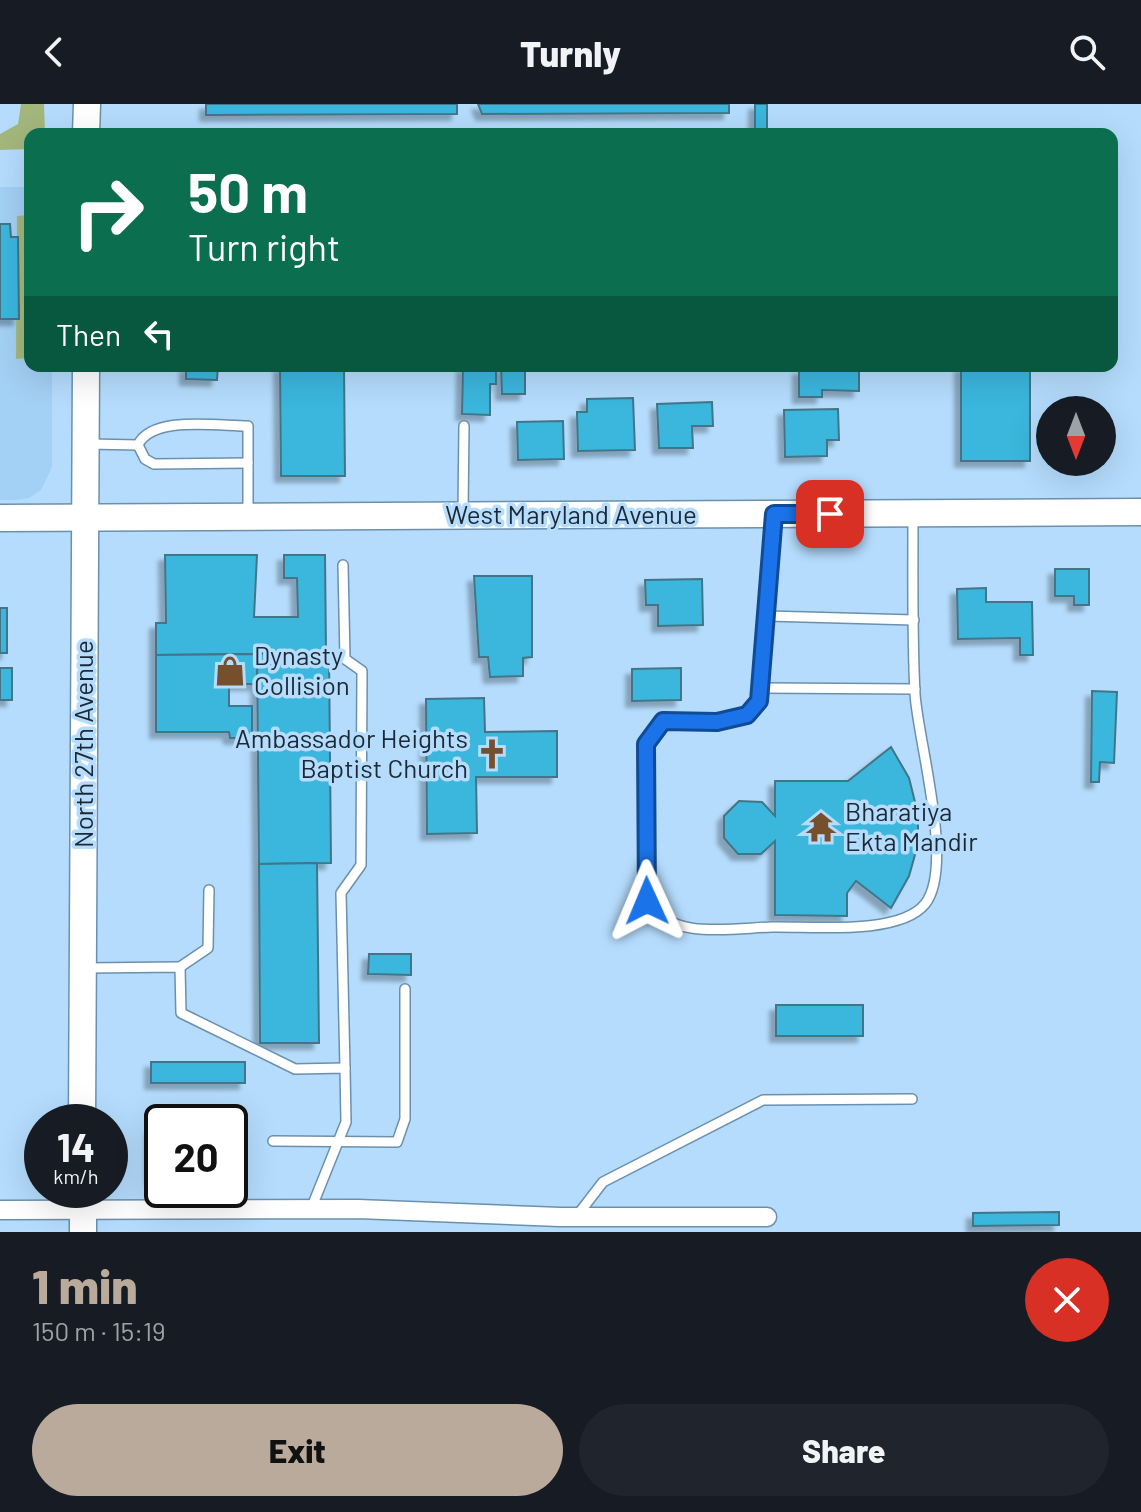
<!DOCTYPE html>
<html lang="en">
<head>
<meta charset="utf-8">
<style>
  :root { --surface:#171b24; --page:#20242c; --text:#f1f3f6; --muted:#9ea1a6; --accent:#baaa9b }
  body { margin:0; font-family:Barlow,sans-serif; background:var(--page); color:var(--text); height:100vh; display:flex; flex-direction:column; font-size:30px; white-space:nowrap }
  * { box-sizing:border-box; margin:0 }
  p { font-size:26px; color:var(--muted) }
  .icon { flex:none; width:44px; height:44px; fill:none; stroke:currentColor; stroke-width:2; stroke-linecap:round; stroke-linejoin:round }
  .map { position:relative; height:1128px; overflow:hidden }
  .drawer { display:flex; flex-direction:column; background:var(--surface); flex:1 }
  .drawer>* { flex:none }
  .guide { position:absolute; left:24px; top:24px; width:1094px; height:244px; border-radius:16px; box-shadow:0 8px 32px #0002; background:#0b6e4f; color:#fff; overflow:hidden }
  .needle { width:52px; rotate:180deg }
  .controls { position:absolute; left:1036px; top:292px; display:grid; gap:16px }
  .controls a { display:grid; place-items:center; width:80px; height:80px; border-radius:50%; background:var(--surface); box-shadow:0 8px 32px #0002; font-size:40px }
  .speed { position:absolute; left:24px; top:1000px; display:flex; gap:16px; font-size:40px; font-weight:700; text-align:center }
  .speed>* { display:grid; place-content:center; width:104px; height:104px; border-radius:50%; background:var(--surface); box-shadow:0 8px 32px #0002; line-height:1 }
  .speed small { font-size:20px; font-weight:400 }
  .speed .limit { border:4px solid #111; border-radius:12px; background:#fff; color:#111 }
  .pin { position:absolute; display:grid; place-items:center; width:68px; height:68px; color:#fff; margin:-34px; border-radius:16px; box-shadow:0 4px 12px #0006 }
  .me { position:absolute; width:88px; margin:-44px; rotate:359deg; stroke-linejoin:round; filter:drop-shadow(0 0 6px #0008) }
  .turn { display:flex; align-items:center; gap:28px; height:168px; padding:0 32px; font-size:36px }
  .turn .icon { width:104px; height:104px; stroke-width:2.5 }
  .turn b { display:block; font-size:56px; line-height:68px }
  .then { display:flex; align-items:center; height:76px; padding:0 32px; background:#0003; gap:16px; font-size:30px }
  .round { display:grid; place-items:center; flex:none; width:84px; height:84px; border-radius:42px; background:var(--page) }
  .head { display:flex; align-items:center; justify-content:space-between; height:136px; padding:0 32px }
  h1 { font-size:48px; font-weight:800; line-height:60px; color:var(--accent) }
  .cta { display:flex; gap:16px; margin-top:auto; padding:16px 32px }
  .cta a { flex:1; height:92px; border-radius:48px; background:var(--accent); color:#111; font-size:32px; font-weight:800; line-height:92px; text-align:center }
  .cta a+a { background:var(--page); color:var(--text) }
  header { display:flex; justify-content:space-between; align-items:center; height:104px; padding:0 32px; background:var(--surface); font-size:36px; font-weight:800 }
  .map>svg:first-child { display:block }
  .built { fill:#a3d0f5 }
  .green { fill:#a3b77c }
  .building { fill:#3ab6dd; stroke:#437587; stroke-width:2; filter:url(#shadow) }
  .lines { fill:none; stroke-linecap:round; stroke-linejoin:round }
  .lane-casing { stroke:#6b90ae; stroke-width:12 }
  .street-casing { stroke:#6b90ae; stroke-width:21 }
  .secondary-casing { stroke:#6b90ae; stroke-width:29 }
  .lane { stroke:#fff; stroke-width:9 }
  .street { stroke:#fff; stroke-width:18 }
  .secondary { stroke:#fff; stroke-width:26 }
  .route-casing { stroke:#114b97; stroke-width:20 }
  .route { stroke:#1a73e8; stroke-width:14 }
  .labels { text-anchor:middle; stroke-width:7; stroke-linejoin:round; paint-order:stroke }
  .street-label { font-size:26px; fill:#1a2935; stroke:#b5dcfd }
  .poi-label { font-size:26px; fill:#1a2935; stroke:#b5dcfd; text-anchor:start }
</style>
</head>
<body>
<header><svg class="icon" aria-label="back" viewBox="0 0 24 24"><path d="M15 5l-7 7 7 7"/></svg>Turnly<svg class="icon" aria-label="search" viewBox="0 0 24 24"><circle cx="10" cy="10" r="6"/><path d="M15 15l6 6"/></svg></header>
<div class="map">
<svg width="1141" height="1128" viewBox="0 0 1141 1128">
  <defs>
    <filter id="shadow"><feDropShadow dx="-6" dy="6" stdDeviation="2" flood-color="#0004"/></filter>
  </defs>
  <rect width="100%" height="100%" fill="#b5dcfd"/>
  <polygon class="built" points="0,83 30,83 30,262 52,262 52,363 41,386 29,394 16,396 0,396"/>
  <g class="green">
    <polygon points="21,0 44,0 45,30 30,30 30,45 0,46 0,30 18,20"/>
    <polygon points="30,111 30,254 16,255 17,112"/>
  </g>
  <g class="building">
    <polygon points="206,0 457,0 457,10 206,11"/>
    <polygon points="478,0 729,0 729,9 482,10"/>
    <rect x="755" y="0" width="12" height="30"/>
    <polygon points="0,120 10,120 11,133 18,133 19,215 0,215"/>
    <polygon points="186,262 218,262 217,276 186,275"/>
    <polygon points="280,262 344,262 345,372 281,372"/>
    <polygon points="463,262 496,262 496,280 490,280 490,311 462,310"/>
    <polygon points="501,262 525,262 525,290 502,290"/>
    <rect x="961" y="262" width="69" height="95"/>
    <polygon points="799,265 859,266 859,287 822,286 822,293 799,293"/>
    <polygon points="633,294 635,346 578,347 577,308 587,308 587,295"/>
    <polygon points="712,298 713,322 692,322 693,344 659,344 657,300"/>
    <polygon points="838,305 839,336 827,336 827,352 785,353 784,306"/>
    <polygon points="563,317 564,355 518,356 517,318"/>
    <polygon points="165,451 257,451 254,513 298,513 297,474 284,474 284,451 325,451 326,549 156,551 156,519 166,519"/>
    <polygon points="1055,465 1089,465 1089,501 1074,501 1074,492 1055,492"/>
    <polygon points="474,472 532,472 532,553 523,554 523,572 490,573 488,553 479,553"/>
    <polygon points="702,475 703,521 658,522 658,501 646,501 645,476"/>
    <polygon points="986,484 986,498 1032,498 1033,551 1020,551 1020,534 958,535 957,485"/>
    <rect x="0" y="504" width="7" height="45"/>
    <polygon points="329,549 331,759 259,760 257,550"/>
    <polygon points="257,550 257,580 229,580 229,602 252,602 252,634 230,634 229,628 156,628 156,551"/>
    <rect x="0" y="564" width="12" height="32"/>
    <polygon points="681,564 681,596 632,597 632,565"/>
    <polygon points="1092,587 1117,588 1114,659 1100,658 1099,678 1091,678"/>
    <polygon points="484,594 485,628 557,627 557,673 476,673 477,729 427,730 426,595"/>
    <polygon points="891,643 909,674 918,710 918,740 909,772 891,804 856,777 847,789 847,812 775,811 775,737 761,750 738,750 724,734 724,712 739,697 762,698 775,712 775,677 848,677"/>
    <polygon points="317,759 319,939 260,939 259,760"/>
    <polygon points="369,850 411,850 411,871 368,870"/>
    <rect x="776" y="901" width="87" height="31"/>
    <rect x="151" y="958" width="94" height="21"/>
    <rect x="152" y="1025" width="10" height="49"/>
    <rect x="230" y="1025" width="10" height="49"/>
    <polygon points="1059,1108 1059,1121 973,1122 973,1109"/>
  </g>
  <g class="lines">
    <g class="lane-casing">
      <g id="lane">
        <polyline points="89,340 138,341"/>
        <path d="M 138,341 C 152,311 218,322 248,322 L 248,408"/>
        <polyline points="138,341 145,355 154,360 248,359"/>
        <polyline points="463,408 464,322"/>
        <path d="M 773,414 L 759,597 C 735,626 698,617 663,617 L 646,640 L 647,797 C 669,837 734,824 772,823 C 810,822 899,832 925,800 C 955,762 918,638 915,590 C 912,532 913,472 913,413"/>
        <polyline points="343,461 345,555 362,567 361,761 341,789 345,964"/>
        <polyline points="767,512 914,516"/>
        <polyline points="760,584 915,585"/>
        <polyline points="180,863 208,844 209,786"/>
        <polyline points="86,864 180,863 181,909 295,965 345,964 346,1018 311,1105"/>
        <polyline points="273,1037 397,1038 405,1015 405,885"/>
        <polyline points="576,1113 603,1078 763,996 912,995"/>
      </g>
    </g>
    <g class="street-casing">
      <polyline id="street" points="0,1106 358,1105 560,1113 767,1113"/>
    </g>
    <g class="secondary-casing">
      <g id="secondary">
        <polyline points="86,30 87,0"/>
        <polyline points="0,414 1141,408"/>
        <polyline points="82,1018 86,262"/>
        <polyline points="83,1086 83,1128"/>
      </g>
    </g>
    <use href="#lane" class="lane"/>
    <use href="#street" class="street"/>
    <use href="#secondary" class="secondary"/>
  </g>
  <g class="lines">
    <g class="route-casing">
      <polyline id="route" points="647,797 646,640 663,617 717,618 747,611 759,597 774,410 830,410"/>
    </g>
    <use href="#route" class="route"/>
  </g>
  <defs>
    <g id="shop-bare" transform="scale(2.4)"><path d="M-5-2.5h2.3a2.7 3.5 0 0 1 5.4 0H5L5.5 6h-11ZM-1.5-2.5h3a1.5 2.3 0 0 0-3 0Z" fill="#76502c" stroke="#b5dcfd" stroke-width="2.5" paint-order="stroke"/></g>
    <g id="church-bare" transform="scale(2.4)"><path d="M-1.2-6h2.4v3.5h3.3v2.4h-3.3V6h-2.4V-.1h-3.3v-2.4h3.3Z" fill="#76502c" stroke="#b5dcfd" stroke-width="2.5" paint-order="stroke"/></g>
    <g id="temple-bare" transform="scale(2.4)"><path d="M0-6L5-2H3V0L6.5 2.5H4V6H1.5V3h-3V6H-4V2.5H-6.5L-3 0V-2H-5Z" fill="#76502c" stroke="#b5dcfd" stroke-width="2.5" paint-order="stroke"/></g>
  </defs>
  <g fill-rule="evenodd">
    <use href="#shop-bare" x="230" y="567"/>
    <use href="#church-bare" x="492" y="650"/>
    <use href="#temple-bare" x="821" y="723"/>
  </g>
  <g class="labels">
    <g class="street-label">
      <text x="571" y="420">West Maryland Avenue</text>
      <text transform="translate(84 640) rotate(-90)" y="9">North 27th Avenue</text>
    </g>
    <g class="poi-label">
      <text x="254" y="561">Dynasty<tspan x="254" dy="30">Collision</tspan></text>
      <text x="468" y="644" text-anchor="end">Ambassador Heights<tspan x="468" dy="30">Baptist Church</tspan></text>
      <text x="845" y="717">Bharatiya<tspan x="845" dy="30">Ekta Mandir</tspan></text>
    </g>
  </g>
</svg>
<div class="controls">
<a><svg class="needle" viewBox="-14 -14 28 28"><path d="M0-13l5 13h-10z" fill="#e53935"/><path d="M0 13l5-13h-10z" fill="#9ea1a6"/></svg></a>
</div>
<div class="speed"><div>14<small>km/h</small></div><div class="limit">20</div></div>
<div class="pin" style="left:830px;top:410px;background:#d93025"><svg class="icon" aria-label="arrive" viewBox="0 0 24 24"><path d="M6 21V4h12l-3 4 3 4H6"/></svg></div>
<svg class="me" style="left:647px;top:797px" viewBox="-20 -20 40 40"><path d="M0-17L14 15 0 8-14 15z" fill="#1a73e8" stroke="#fff" stroke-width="4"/></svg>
<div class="guide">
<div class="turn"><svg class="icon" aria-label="right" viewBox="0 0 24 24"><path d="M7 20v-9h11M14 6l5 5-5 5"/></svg><div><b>50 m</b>Turn right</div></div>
<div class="then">Then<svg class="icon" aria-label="left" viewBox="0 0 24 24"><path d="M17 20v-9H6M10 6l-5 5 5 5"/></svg></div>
</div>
</div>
<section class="drawer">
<div class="head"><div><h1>1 min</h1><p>150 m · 15:19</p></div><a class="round" style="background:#d93025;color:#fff"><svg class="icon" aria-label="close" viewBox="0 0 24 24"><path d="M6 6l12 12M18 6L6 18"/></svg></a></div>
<div class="cta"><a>Exit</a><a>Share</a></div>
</section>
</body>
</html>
